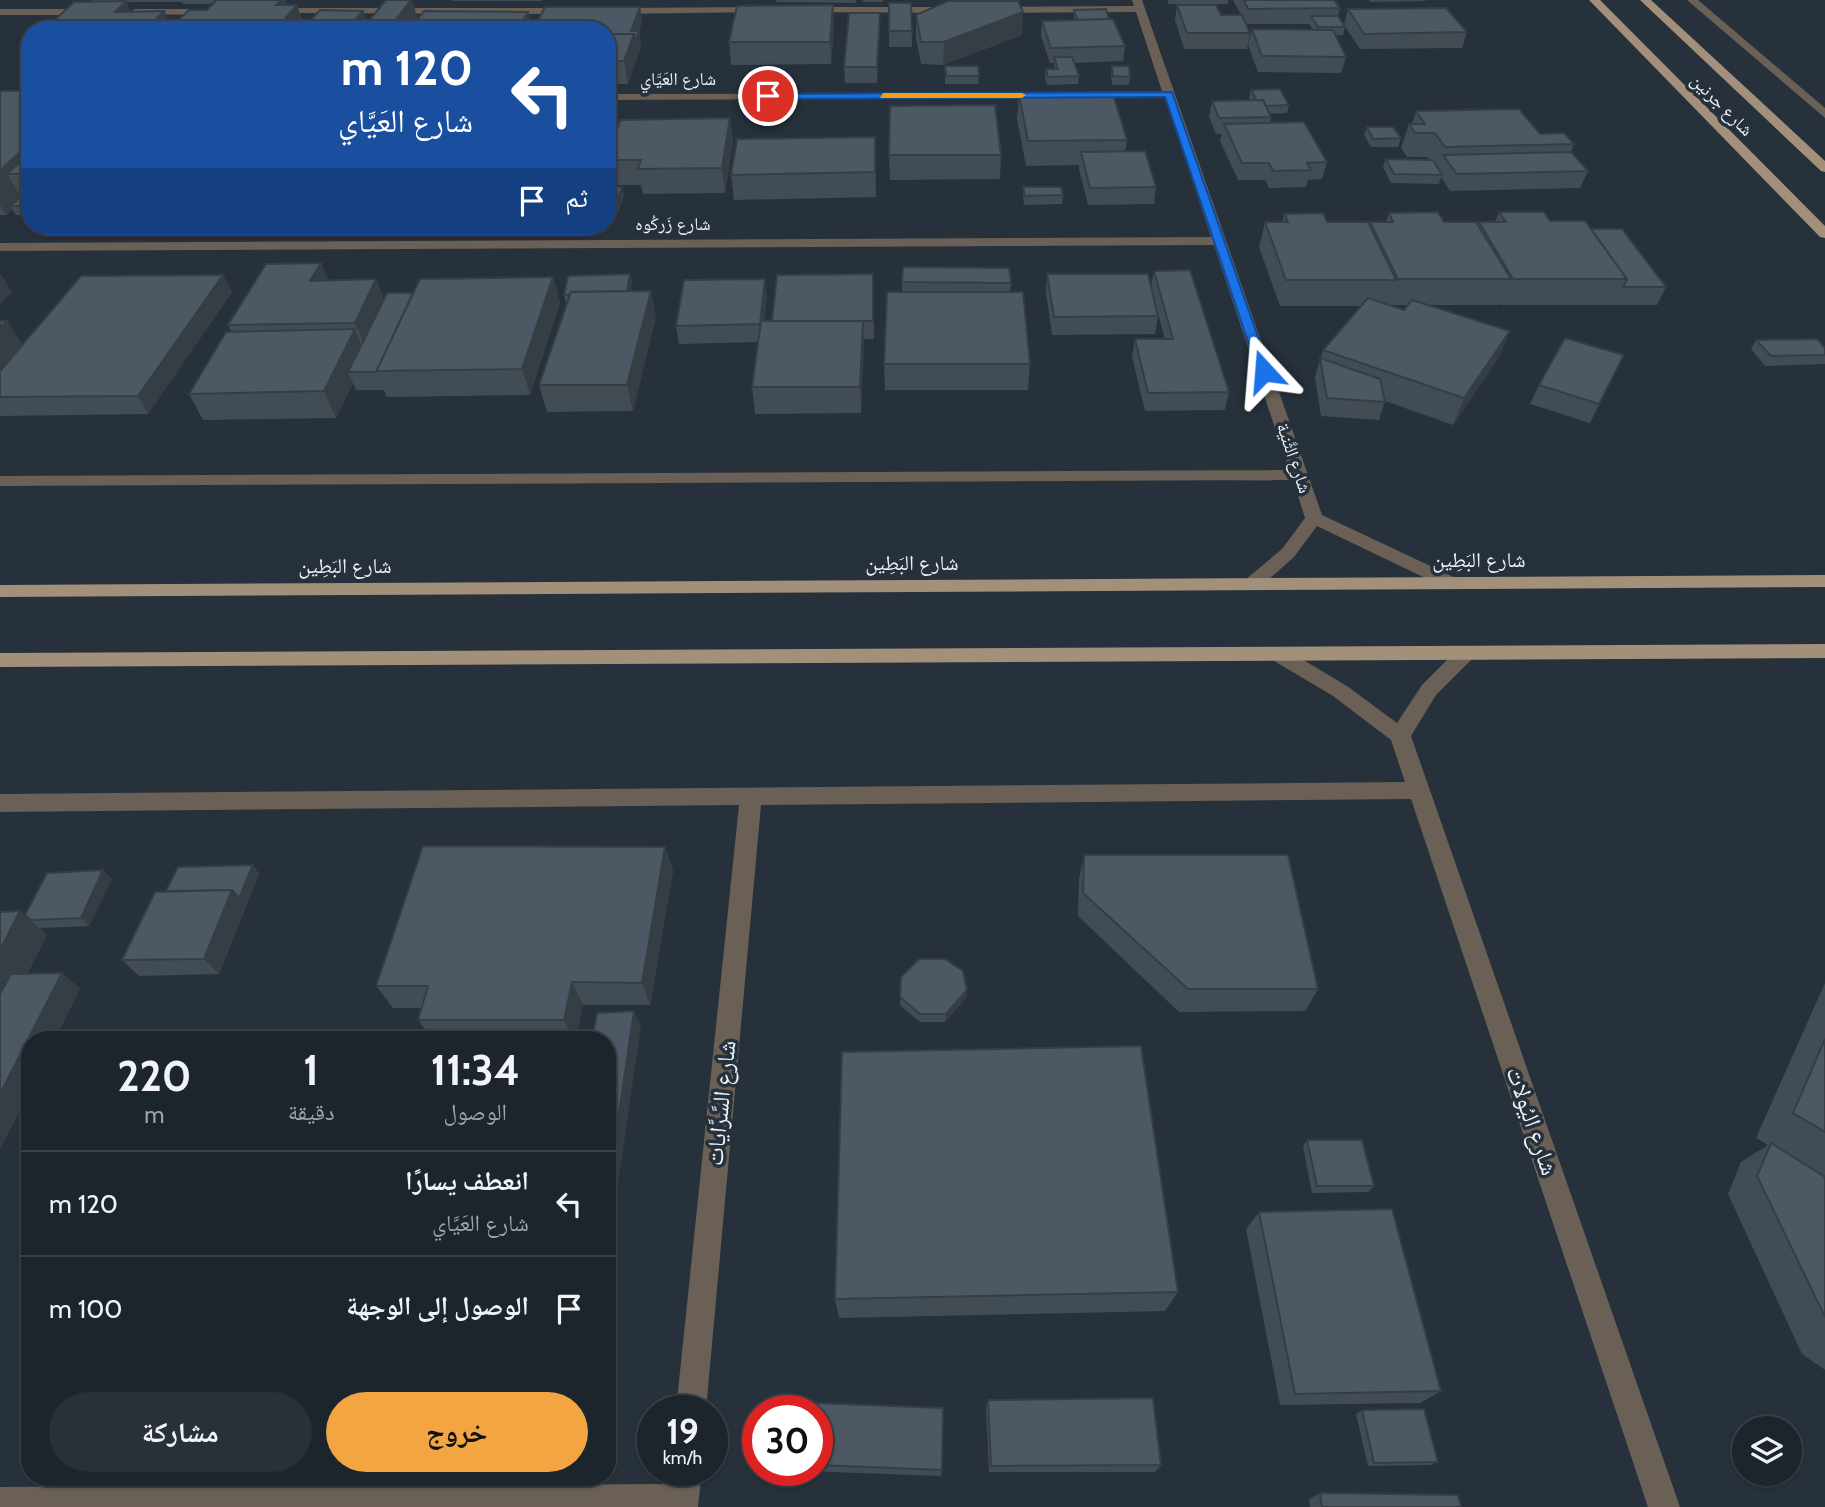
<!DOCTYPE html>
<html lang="ar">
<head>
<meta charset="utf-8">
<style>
  :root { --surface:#1c252c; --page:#293138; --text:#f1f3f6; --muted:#a0a5a9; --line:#3a4248; --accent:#f2a541 }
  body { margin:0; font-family:Cabin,"Noto Naskh Arabic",sans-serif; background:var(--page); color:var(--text); direction:rtl; height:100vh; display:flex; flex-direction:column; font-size:26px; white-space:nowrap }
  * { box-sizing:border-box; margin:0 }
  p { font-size:23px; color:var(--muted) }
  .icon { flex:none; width:38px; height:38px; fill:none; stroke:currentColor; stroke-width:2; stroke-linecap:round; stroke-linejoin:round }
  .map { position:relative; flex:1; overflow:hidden; direction:ltr }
  .sheet { position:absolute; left:21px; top:1031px; width:595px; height:455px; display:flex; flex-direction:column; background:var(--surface); border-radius:28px; box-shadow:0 2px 5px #0004,0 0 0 2px var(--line); direction:rtl }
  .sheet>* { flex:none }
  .guide { position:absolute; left:21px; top:21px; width:595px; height:214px; border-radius:28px; box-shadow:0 2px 5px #0004,0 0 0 2px var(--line); direction:rtl; background:#1a4fa0; color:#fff; overflow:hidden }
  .tools { position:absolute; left:1732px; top:1416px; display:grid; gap:14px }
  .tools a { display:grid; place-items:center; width:70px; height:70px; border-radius:50%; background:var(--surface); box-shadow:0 2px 5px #0004,0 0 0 2px var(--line); font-size:35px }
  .speed { position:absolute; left:637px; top:1395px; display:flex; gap:14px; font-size:35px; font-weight:700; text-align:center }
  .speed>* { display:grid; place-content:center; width:91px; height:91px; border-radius:50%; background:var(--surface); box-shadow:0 2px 5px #0004,0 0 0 2px var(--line); line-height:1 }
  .speed small { font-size:18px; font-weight:400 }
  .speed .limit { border:10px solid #d22; background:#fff; color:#111 }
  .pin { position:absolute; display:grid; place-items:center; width:60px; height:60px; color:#fff; margin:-30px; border:4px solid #fff; border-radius:50%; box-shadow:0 2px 7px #0007 }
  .me { position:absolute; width:77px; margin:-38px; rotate:341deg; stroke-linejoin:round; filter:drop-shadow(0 0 5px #0008) }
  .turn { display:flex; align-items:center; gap:24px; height:147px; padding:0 28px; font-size:32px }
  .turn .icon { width:91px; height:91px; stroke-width:2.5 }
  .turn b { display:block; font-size:49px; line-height:60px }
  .then { display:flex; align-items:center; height:66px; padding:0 28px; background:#0003; gap:14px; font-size:26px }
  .eta { display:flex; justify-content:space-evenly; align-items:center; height:119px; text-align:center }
  .eta b { font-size:42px; font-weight:700; line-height:49px }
  .button { display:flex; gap:14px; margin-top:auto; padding:14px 28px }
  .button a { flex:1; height:80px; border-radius:42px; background:var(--accent); color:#111; font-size:28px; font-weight:700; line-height:80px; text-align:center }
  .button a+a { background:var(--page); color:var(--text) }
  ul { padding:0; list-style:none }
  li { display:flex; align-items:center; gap:21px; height:105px; padding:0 28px; border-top:2px solid var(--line) }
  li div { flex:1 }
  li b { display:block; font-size:26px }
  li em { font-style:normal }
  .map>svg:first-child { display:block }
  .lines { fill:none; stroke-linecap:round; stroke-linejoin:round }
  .minor { fill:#6a6056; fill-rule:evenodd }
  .major { fill:#a3907a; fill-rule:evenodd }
  .wall { fill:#414c55; fill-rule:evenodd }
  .shaded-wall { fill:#353e45 }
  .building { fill:#4c5863; stroke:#353e45; stroke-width:2 }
  .route { fill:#1a73e8; stroke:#114b97; stroke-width:2 }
  .slow { fill:#f59e0b }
  .labels { text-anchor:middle; stroke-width:7; stroke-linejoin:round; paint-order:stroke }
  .far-street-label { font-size:18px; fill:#ebf3fa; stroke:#26313b }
  .street-label { font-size:21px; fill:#ebf3fa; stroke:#26313b }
  .near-street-label { font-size:24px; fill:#ebf3fa; stroke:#26313b }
</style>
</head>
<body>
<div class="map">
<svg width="1825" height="1507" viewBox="0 0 1825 1507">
  <rect width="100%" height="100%" fill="#26313b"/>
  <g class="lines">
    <g class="minor">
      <polygon points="1132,0 1142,0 1322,515 1458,579 1460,583 1458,587 1444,587 1317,526 1294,557 1259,588 1245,588 1243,584 1245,580 1282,549 1305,518 1293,480 0,486 0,476 1289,470 1214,245 0,251 0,243 1211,237 1165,97 1087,98 1081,95 1087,92 1162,91 1136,12 993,13 988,10 993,7 1134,6"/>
      <polygon points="1687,0 1698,0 1825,108 1825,118"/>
      <polygon points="764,7 768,8 768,12 611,14 606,11 611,8"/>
      <polygon points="807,7 957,7 962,10 957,13 803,12 803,8"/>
      <polygon points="272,8 572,8 577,11 572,14 268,13 267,11"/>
      <polygon points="0,9 92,9 97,12 92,15 0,15"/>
      <polygon points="135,9 215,9 220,12 215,15 131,14 130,12"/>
      <polygon points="1055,93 1057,95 1051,98 607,100 607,94"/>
      <polygon points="1466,646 1473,648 1476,653 1473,658 1436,695 1411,736 1680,1507 1648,1507 1411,799 761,805 706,1410 676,1410 739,805 0,812 0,794 1405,782 1391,740 1333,696 1271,659 1268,654 1271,649 1285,649 1347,686 1397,723 1422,685 1459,648"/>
      <polygon points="670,1470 702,1470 698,1507 0,1507 0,1487 669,1484"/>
    </g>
    <g class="major">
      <polygon points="1589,0 1600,0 1825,226 1825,238 1820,237"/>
      <polygon points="1640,0 1651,0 1825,161 1825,172 1821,171"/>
      <polygon points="1825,575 1825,587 0,597 0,585"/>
      <polygon points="1825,644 1825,658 0,667 0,653"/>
    </g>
  </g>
  <g class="wall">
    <polygon points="92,0 215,0 211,4 183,4 182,2 126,2 131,12 164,11 171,27 207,10 288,5 297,5 303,23 312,22 311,20 363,11 365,18 362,22 368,22 412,0 418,20 532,30 44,30 92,2"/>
    <polygon points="452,0 542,0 541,1 453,1"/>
    <polygon points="776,0 856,0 856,3 776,2"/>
    <rect x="863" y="0" width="20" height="2"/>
    <polygon points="983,0 1009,0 990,1 1022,35 943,65 921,64 916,38 916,15 983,1"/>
    <polygon points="1167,0 1228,0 1228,4 1169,4"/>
    <polygon points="1233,0 1334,0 1340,8 1338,16 1345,27 1343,35 1335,35 1346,57 1341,73 1258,72 1248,45 1252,29 1313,30 1309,24 1246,24 1250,33 1247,49 1184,49 1175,20 1177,5 1221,15 1241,15"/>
    <polygon points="1369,0 1425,0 1425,1 1371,2"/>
    <polygon points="889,3 911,3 912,47 889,47"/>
    <polygon points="833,5 834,27 831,64 731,65 729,42"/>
    <polygon points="640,7 642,22 639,31 641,46 628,84 607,84 607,30"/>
    <polygon points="1348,9 1467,32 1462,48 1360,49 1344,25"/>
    <polygon points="1074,10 1109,19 1125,46 1123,61 1074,63 1079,76 1078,84 1047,85 1045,77 1046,69 1055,69 1054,63 1050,63 1041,36 1042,21 1074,20"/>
    <polygon points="880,13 877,83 845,83 844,67"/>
    <polygon points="945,66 979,76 978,84 945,84"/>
    <polygon points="1112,66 1130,77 1129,85 1112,85 1111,74"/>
    <polygon points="1251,90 1289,105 1287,113 1269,114 1271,117 1270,123 1327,162 1322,179 1308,180 1306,187 1269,188 1265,180 1238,180 1220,141 1222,134 1216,134 1209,117 1212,101 1250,101 1249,98"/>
    <polygon points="0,91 30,91 30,215 16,215 12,209 6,215 0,215"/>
    <polygon points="1019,95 1127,140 1125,152 1156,187 1154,204 1088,205 1079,169 1079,165 1026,166 1017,119"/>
    <polygon points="1416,111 1540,134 1574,144 1571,152 1588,171 1580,188 1450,191 1441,177 1439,184 1391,183 1383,167 1386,159 1429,159 1427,157 1407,157 1401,148 1409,124 1412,124"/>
    <polygon points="730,118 733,142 725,193 643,194 641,185 613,185 608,160"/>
    <polygon points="1367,127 1401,138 1398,147 1371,147 1364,135"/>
    <polygon points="875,137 876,197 734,200 731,175"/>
    <polygon points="889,155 1001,155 1000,179 890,180"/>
    <polygon points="607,187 624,196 619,210 607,210"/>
    <polygon points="1023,187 1063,195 1062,204 1024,205 1023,196"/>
    <path d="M 1499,212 L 1591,229 L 1666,287 L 1657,305 L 1502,305 L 1501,302 L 1500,305 L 1427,305 L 1510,331 L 1499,357 L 1453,425 L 1385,401 L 1379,420 L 1321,416 L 1315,377 L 1323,350 L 1361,306 L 1280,306 L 1259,247 L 1265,222 L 1282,222 L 1284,214 L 1327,222 L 1369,225 L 1370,222 L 1386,222 L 1389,213 L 1444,222 L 1478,225 L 1479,222 L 1495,222 ZM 1389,305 L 1408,305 L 1404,310 Z"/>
    <polygon points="321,263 328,280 376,279 384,300 413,293 553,277 560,303 530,395 387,397 384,390 356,390 353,383 336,418 203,420 189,394 232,332 228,325"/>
    <polygon points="903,267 1011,283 1010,292 1030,364 1028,390 885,390 884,364 902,292"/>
    <polygon points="1154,271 1229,392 1225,410 1145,411 1132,357 1135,339 1165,339 1156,307 1158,316 1155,334 1052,335 1046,292 1047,274 1151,287"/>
    <polygon points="630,274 632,283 630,291 656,317 633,411 547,412 539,385 567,304 566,304 564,295"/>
    <polygon points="873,274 874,339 863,339 861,413 755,414 752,387 758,342 679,344 676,326 767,296 764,321 772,321"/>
    <polygon points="223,275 232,292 148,414 0,416 0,321 23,345"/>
    <polygon points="1756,340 1825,348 1825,364 1765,366 1751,349"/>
    <polygon points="1624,355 1590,423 1530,404 1539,385"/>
    <polygon points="665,847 673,871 650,1005 583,1005 576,1040 433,1040 418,1020 422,1008 393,1008 376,986"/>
    <polygon points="1084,855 1318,989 1305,1011 1179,1012 1078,916 1079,879"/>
    <polygon points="253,865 259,874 219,974 139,976 122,960 166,891"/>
    <polygon points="112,879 89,926 40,928 47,935 27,974 62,973 80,989 30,1040 30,1090 0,1149 20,911 25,915"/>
    <polygon points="901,977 967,997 945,1022 920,1022 900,1005"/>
    <polygon points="1825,983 1825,1370 1802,1354 1728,1194 1741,1162 1768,1145 1756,1138"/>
    <polygon points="1307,1140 1374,1186 1368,1192 1312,1193 1303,1146"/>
    <polygon points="1259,1212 1441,1391 1420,1403 1280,1405 1246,1229"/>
    <polygon points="1178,1292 1165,1311 839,1318 835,1299"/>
    <polygon points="988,1400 1161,1465 1155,1472 989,1472 986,1408"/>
    <polygon points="817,1410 942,1470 941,1476 777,1470 817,1470"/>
    <polygon points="1362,1410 1438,1462 1430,1465 1368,1466 1356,1414"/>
    <polygon points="1320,1493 1461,1507 1310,1507 1309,1499"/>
  </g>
  <g class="shaded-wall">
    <polygon points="281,0 286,0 291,12 297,5 305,27 303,30 275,30 276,5"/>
    <polygon points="411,0 412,0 418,21 411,30 388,30"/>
    <polygon points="126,1 136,23 115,12"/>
    <polygon points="833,5 834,27 831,64 830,42"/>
    <polygon points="640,7 642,22 639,31 641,46 628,84 624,61 631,31"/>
    <polygon points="164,11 172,30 146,30"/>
    <polygon points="363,11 365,18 357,28 355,20"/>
    <polygon points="528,12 532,30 517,30"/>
    <polygon points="1023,12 1022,35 943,65 944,42"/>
    <polygon points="880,13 880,28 877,83 877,67"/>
    <polygon points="730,118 733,142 725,193 722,168"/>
    <polygon points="30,142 30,174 7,174 22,199 11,206 12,209 6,215 0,205 0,171"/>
    <polygon points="622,187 624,196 619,210 617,201"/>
    <polygon points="321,263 331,288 310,281"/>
    <polygon points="1,274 12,292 0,305 0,275"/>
    <polygon points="630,274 632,283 628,302 626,293"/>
    <polygon points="223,275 232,292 148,414 138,396"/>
    <polygon points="553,277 560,303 530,395 522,369"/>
    <polygon points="376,279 386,305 366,349 355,323"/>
    <polygon points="765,279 767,296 762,342 760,324"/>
    <polygon points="651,291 656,317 633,411 627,385"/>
    <polygon points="7,321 24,347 0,374 0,328"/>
    <polygon points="863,321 864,347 861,413 860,387"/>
    <polygon points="355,329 365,356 348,372 353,383 336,418 324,391"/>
    <polygon points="1510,331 1499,357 1453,425 1464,398"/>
    <polygon points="665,847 673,871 650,1005 642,983"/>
    <polygon points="253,865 259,874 219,974 204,959 232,890"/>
    <polygon points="103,870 112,879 89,926 81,918"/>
    <polygon points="20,911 47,935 9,1009 0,1002 0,950"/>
    <polygon points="62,973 80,989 55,1040 30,1040 30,1090 0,1149 0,1094"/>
    <polygon points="572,982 583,1005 576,1040 574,1040 564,1020"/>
    <polygon points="967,990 967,997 945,1022 946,1014"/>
    <polygon points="634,1011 641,1026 607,1259 607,1196"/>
  </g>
  <g class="building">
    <polygon points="217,0 281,0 276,5 297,5 275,30 168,30 189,10 207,10"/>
    <polygon points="386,0 411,0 388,30 297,30 304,22 368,22"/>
    <polygon points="1244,0 1334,0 1340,8 1248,9"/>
    <polygon points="126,1 115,12 164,11 146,30 44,30 74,2"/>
    <polygon points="948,1 1018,1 1023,12 944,42 921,42 916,15"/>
    <polygon points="889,3 911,3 912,31 889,31"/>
    <polygon points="833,5 830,42 729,42 737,6"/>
    <polygon points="1177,5 1216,5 1221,15 1242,15 1250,33 1187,33"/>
    <polygon points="545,7 640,7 631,31 639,31 635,41 634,34 607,34 607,30 533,30"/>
    <polygon points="1446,8 1467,32 1364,34 1348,9"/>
    <polygon points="1106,9 1109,19 1077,20 1074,10"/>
    <polygon points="320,10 363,11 355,20 311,20"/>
    <polygon points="424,11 528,12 517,30 410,30"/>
    <polygon points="849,13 880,13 877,67 844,67"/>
    <polygon points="1311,16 1338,16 1345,27 1318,27"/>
    <polygon points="1113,19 1125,46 1051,48 1042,21"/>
    <polygon points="1252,29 1333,30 1346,57 1262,56"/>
    <polygon points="607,34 634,34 624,61 607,61"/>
    <polygon points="1054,57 1072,57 1079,76 1048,77 1046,69 1058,69"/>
    <polygon points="945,66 978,66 979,76 946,76"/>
    <polygon points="1112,66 1129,66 1130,77 1113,76"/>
    <polygon points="1280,89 1289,105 1265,106 1263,100 1257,101 1251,90"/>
    <polygon points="0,91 30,91 30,142 0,171"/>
    <polygon points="1113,94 1127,140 1028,141 1019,95"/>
    <polygon points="1263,100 1271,117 1219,118 1212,101"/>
    <polygon points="995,105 1001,155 889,155 890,106"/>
    <polygon points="1519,109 1540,134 1564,133 1574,144 1445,147 1435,133 1415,133 1409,124 1425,124 1416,111"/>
    <polygon points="730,118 722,168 638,169 641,160 608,160 620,120"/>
    <polygon points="1304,122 1327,162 1307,163 1311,170 1273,171 1269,163 1242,163 1224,124"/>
    <polygon points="1367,127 1393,127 1401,138 1373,139"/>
    <polygon points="875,137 875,172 731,175 737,139"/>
    <polygon points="1145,151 1156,187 1090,188 1081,152"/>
    <polygon points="1571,152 1588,171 1457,174 1443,155"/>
    <polygon points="30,153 30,174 7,174"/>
    <polygon points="1386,159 1433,160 1442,175 1394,174"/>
    <polygon points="607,187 622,187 617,201 607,201"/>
    <polygon points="1023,187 1061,187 1063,195 1025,196"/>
    <polygon points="20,197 30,198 30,206 11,206"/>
    <polygon points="1438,212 1444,222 1476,222 1511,279 1398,279 1370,222 1393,222 1389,213"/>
    <polygon points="1499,212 1544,212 1550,221 1585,221 1627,279 1513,279 1479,222 1506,222"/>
    <polygon points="1323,213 1327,222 1368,222 1396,280 1286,280 1265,222 1288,222 1284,214"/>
    <polygon points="1591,229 1622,229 1666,287 1623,287 1627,279"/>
    <polygon points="321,263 310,281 376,279 355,323 228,325 266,264"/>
    <polygon points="903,267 1009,268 1011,283 902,282"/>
    <polygon points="1190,270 1229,392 1148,393 1135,339 1173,339 1154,271"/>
    <polygon points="630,274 627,291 571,292 570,295 564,295 568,276"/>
    <polygon points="873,274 873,321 772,321 777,275"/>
    <polygon points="1047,274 1148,274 1158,316 1054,317"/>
    <polygon points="223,275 138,396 0,397 0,371 81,276"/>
    <polygon points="553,277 522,369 376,371 420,279"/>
    <polygon points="765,279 760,324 676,326 684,280"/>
    <polygon points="651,291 627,385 539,385 571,292"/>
    <polygon points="887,292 1023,292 1030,364 884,364"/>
    <polygon points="387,293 413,293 376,372 348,372"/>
    <polygon points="1368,298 1404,310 1412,300 1510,331 1464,398 1323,350"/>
    <polygon points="0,321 7,321 0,328"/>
    <polygon points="761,321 863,321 860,387 752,387"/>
    <polygon points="355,329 324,391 189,394 226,332"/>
    <polygon points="1565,338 1624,355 1599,404 1539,385"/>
    <polygon points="1817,339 1825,348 1825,355 1771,356 1756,340"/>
    <polygon points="1320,358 1380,379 1385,402 1327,398"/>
    <polygon points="423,846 665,847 642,983 572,982 564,1020 418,1020 428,986 376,986"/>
    <polygon points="1084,855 1288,855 1318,989 1188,989 1083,893"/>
    <polygon points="253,865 239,898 232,890 166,891 178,867"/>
    <polygon points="103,870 81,918 31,920 25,915 47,873"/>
    <polygon points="232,890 204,959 122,960 155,892"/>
    <polygon points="20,911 0,950 0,912"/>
    <polygon points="919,959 945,959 963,971 967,990 946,1014 920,1014 900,997 901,977"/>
    <polygon points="62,973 0,1094 0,994 11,974"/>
    <polygon points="634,1011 607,1196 607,1040 592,1040 597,1013"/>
    <polygon points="1825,1039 1825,1132 1793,1113"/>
    <polygon points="1141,1046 1178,1292 835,1299 842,1052"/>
    <polygon points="1307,1140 1362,1140 1374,1186 1317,1186"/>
    <polygon points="1771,1143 1825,1177 1825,1317 1757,1176"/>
    <polygon points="1392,1209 1441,1391 1295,1394 1259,1212"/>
    <polygon points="1153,1398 1161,1465 991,1466 988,1400"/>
    <polygon points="764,1401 943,1408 942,1470 817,1465 817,1410 763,1410"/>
    <polygon points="1424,1409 1438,1462 1374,1463 1362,1410"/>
    <polygon points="1320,1493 1458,1495 1461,1507 1322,1507"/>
  </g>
  <polygon class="route" points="1172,92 1270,371 1268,373 1258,371 1165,97 768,99 763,96 768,94"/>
  <polygon class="slow" points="883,93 1022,93 1026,95 1022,98 880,98"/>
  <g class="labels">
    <g class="far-street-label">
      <text x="678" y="85">شارع العَيَّاي</text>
      <text transform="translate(1722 105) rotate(45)" y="6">شارع جرنين</text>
      <text x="673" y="230">شارع زَركُوه</text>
      <text transform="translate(1294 458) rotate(71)" y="6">شارع الثَّنية</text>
    </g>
    <g class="street-label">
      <text x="1479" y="567">شارع البَطِين</text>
      <text x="912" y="570">شارع البَطِين</text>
      <text x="345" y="573">شارع البَطِين</text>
    </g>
    <g class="near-street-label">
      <text transform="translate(721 1103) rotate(-84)" y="8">شارع السَّرَّايات</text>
      <text transform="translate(1532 1121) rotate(71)" y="8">شارع اليُولات</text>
    </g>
  </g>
</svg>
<div class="tools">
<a><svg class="icon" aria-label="layers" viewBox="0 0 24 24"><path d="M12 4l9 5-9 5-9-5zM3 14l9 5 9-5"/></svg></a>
</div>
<div class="speed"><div>19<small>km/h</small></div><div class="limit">30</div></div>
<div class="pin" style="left:768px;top:96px;background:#d93025"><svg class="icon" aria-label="arrive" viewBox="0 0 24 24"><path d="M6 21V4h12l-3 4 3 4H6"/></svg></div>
<svg class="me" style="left:1264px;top:371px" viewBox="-20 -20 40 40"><path d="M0-17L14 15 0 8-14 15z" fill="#1a73e8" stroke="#fff" stroke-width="4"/></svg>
<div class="guide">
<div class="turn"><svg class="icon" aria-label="left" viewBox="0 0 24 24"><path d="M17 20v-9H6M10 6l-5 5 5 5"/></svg><div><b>120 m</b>شارع العَيَّاي</div></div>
<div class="then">ثم<svg class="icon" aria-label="arrive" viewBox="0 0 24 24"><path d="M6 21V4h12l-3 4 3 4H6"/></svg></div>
</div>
<section class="sheet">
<div class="eta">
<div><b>11:34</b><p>الوصول</p></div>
<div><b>1</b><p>دقيقة</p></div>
<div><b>220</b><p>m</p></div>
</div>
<ul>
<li><svg class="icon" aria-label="left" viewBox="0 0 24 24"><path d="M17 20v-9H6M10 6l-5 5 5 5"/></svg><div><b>انعطف يسارًا</b><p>شارع العَيَّاي</p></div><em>120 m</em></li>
<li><svg class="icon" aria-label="arrive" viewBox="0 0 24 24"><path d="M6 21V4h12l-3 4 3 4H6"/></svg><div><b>الوصول إلى الوجهة</b></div><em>100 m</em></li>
</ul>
<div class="button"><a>خروج</a><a>مشاركة</a></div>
</section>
</div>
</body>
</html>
